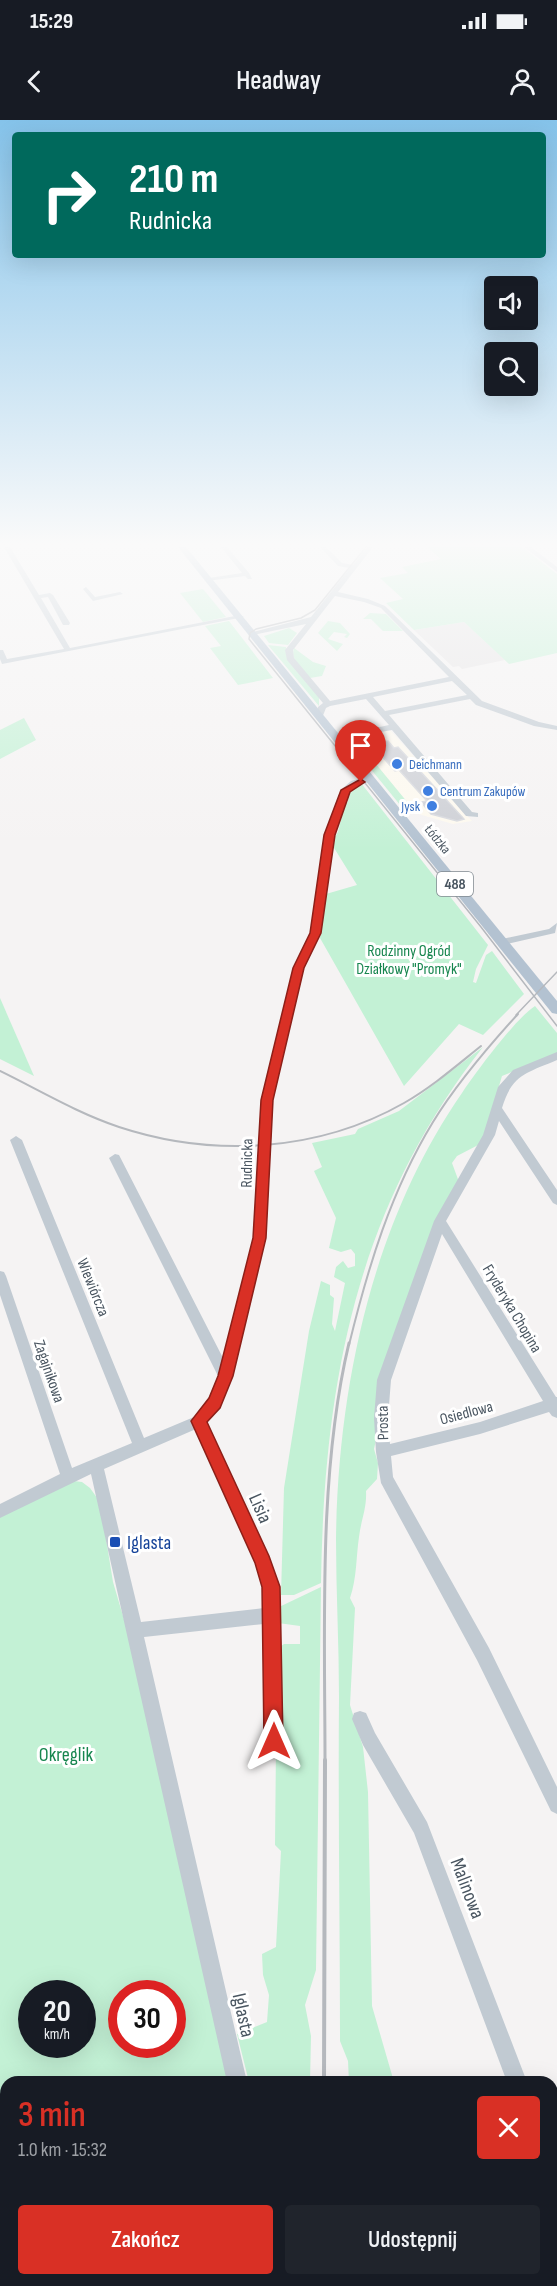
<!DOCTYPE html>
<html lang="pl">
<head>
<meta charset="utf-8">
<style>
  :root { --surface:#171b24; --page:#20242c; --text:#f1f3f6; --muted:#9ea1a6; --accent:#d93025 }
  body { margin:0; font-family:"Sofia Sans Condensed",sans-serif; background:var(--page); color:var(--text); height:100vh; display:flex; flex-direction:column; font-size:22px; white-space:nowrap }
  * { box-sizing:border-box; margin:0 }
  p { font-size:20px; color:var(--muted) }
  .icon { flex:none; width:33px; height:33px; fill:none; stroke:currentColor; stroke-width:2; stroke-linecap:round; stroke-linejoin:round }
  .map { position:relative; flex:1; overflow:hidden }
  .side { position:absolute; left:0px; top:1956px; width:558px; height:210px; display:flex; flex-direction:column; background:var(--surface); border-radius:18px 18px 0 0; box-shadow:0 6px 24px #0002 }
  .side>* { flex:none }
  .top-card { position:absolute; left:12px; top:12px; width:534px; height:126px; border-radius:6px; box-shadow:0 6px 24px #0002; background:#00695c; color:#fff; overflow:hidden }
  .tools { position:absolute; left:484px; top:156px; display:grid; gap:12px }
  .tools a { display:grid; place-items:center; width:54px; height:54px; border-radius:6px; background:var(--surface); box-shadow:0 6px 24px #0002; font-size:30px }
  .speed { position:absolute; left:18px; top:1860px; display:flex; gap:12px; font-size:30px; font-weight:700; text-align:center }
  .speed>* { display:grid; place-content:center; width:78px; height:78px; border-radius:50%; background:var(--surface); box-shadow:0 6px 24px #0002; line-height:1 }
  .speed small { font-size:15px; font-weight:400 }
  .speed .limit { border:9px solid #d22; background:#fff; color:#111 }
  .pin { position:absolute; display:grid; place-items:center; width:51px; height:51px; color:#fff; margin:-62px -26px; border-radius:50% 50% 50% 0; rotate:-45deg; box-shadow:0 0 6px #0007 }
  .pin .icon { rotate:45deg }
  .me { position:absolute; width:66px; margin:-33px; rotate:0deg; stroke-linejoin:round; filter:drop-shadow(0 0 4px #0008) }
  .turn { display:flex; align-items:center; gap:21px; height:126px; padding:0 18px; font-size:27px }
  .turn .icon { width:78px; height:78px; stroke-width:2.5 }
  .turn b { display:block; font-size:42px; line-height:51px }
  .round { display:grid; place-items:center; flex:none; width:63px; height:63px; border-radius:6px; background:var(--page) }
  .headline { display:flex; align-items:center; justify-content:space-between; height:102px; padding:0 18px }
  h1 { font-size:36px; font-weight:600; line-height:45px; color:var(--accent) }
  .button { display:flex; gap:12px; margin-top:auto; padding:12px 18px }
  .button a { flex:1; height:69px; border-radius:6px; background:var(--accent); color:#fff; font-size:24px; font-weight:600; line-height:69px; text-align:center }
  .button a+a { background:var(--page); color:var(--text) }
  .status { display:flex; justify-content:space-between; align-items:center; height:42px; padding:0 30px; background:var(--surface); direction:ltr }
  .status svg { height:16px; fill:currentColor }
  header { display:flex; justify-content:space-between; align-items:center; height:78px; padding:0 18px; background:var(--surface); font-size:27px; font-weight:600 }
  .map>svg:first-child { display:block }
  .commercial { fill:#fdf9ef }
  .education { fill:#e6e4e5 }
  .green { fill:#c3f1d5; fill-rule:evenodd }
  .building { fill:#cdcfd5; stroke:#d7d9de; stroke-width:1.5 }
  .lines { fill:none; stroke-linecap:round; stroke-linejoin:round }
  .minor { fill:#c1cad2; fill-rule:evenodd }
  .major { fill:#b3c2d1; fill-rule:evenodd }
  .tram { stroke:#b5b8bd; stroke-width:1.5 }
  .rail-far3 { stroke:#b5b8bd; stroke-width:1.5 }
  .rail-far2 { stroke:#b5b8bd; stroke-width:2 }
  .rail-far1 { stroke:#b5b8bd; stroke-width:3 }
  .rail { stroke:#b5b8bd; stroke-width:4 }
  .route { fill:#d93025; stroke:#8d1f18; stroke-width:1.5 }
  .shop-dot { fill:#3f7fe0; stroke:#fff; stroke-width:2 }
  .transit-dot { fill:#1a4fb4; stroke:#fff; stroke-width:2 }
  .labels { text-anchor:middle; stroke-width:6; stroke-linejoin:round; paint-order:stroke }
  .far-shop-label { font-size:14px; fill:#366cbe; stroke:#fff; text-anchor:start }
  .far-street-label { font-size:14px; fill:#4a5661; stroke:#fff }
  .shield { fill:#fff; stroke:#808990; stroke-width:1.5 }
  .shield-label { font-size:15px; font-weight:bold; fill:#4a5661 }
  .park-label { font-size:16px; fill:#17864f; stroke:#fff }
  .street-label { font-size:16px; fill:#4a5661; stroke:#fff }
  .near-street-label { font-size:20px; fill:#4a5661; stroke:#fff }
  .near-transit-label { font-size:20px; fill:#164399; stroke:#fff; text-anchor:start }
  .near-park-label { font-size:20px; fill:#17864f; stroke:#fff }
</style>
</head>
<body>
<div class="status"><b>15:29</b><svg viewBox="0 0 49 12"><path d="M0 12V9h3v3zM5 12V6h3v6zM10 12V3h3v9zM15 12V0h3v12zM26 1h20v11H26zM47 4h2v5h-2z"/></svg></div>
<header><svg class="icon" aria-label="back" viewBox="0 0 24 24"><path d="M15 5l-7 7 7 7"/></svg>Headway<svg class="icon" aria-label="person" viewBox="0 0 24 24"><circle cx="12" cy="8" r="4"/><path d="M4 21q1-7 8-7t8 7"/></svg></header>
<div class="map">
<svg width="557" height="2166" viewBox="0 0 557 2166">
  <rect width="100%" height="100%" fill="#f5f3f3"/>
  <polygon class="commercial" points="390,610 472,701 453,704 408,691 350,619"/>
  <polygon class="education" points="464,502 505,540 462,549 459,546 453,547 414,510"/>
  <g class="green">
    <polygon points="427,427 522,427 557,454 557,533 509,544 464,502 414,510 386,483 403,479 380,458 408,453 402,447 441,439"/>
    <polygon points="203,469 226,497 203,502 180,473"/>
    <polygon points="370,493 386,494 403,511 383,511 371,499 363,499"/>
    <polygon points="229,501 273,558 238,565 210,528 221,526 205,506"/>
    <polygon points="328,501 340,503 350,514 347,518 344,517 347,514 334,512 328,519 343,524 337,531 318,513"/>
    <polygon points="289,508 297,513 288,525 269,523 264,516"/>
    <polygon points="268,525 286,527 287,538 319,577 319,586"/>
    <path d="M 294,528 L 313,542 L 326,546 L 322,556 L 310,558 C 302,550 290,540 294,528 Z"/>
    <polygon points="24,598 36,620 0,639 0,610"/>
    <polygon points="364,616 367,620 363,621 366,626 362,627 408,683 411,682 405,691 347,620"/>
    <polygon points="361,663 488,825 476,849 473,862 476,863 486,835 492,831 524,874 483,915 459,904 404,966 320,818 326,774 357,765 331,723 338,712 345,683 348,682 348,668"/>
    <polygon points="0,878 34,956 0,939"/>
    <path d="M 535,886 L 557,913 L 557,933 L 502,956 L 482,1023 L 457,1036 L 452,1043 L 459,1062 L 403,1199 L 374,1329 L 378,1343 L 377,1359 L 366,1371 C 367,1388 361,1400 359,1417 C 356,1437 357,1458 350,1478 L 355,1488 L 350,1585 L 363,1627 L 368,1672 L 372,1886 L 394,1962 L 349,1962 L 348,1941 L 340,1921 C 340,1807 338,1692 339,1577 C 339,1525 336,1472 336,1419 C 338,1265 373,1101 462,973 C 476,952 516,898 535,886 Z"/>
    <path d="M 483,927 C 356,1088 324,1263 321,1463 L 294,1475 L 281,1475 L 284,1368 L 309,1211 L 321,1161 L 330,1165 L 330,1175 L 334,1178 L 332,1204 L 335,1211 L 345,1163 L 334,1157 L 336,1147 L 343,1141 L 348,1148 L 355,1146 L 355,1134 L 351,1129 L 341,1132 L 329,1128 L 336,1098 L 314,1051 L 322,1047 L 312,1023 L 355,1014 L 358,1009 L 399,991 Z"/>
    <path d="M 74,1361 L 82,1362 L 90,1368 L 100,1382 L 113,1462 L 133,1530 L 229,1962 L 6,1962 L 6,2160 L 281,2160 L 281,2166 L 0,2166 L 0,1395 ZM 32,1874 L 82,1874 L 82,1924 L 32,1924 ZM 122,1874 L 172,1874 L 172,1924 L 122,1924 Z"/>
    <polygon points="321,1467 316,1850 305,1885 311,1916 310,1962 249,1962 237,1914 267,1902 269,1875 263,1855 262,1834 276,1827 281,1731 275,1725 277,1529 284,1524 300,1524 300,1506 278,1503 277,1488"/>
    <polygon points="557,2022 557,2166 353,2166 355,2160 552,2160 552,2023"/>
  </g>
  <polygon class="building" points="388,621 394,628 398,627 464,699 457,701 431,694 421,682 427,681 399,650 395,651 372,625"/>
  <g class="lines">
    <g class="minor">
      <polygon points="4,427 10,427 39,475 50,473 53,475 70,503 69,505 63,505 48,477 41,478 70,528 240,495 244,497 2,544 0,539 0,530 3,530 7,539 64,529"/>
      <polygon points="221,427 227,427 249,453 252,459 248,459 245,456 207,461 206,460 209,458 242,453"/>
      <path d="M 320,427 L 326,427 L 342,443 L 353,445 L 367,427 L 373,427 L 338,472 L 368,479 L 385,486 L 482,581 L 539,602 L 557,606 L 557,610 L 534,606 L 476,585 L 470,579 L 389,595 L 472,692 L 478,693 L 478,697 L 466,696 L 392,610 L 352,617 L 352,613 L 389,605 L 366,579 L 330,586 L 326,588 L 322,598 L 316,598 L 318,587 L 323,583 L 287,540 L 285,530 L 306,504 L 253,515 L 249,513 L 311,497 L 350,448 L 338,446 ZM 335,476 L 364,482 L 381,488 L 449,557 L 330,581 L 294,538 L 293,530 ZM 452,561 L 467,575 L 385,591 L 373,577 Z"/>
      <polygon points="524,427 531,427 557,447 557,452"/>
      <polygon points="86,467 95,477 120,472 123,474 93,481 83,469"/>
      <path d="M 370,656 L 373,657 L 373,661 L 357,665 L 350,671 L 334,715 L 321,813 L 304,848 L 273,980 L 266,1118 L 232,1256 L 216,1292 L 207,1302 L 268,1437 L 279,1466 L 282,1621 L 280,1627 L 274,1629 L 268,1627 L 266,1621 L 264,1504 L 144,1517 L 247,1962 L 227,1962 L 91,1354 L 0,1398 L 0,1384 L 60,1354 L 0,1175 L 0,1151 L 4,1152 L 6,1156 L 72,1348 L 132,1323 L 10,1020 L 16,1016 L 22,1020 L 144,1318 L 194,1297 L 206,1284 L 218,1256 L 109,1038 L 115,1034 L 119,1035 L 223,1238 L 254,1118 L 261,980 L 294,848 L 311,813 L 326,715 L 343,668 L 351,661 ZM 196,1309 L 256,1443 L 263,1466 L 264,1488 L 141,1502 L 104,1349 Z"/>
      <polygon points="557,803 555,813 502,825 497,822 502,819 549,809"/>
      <path d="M 557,932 L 557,940 C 527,953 512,954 502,988 L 557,1070 L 557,1085 L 553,1083 L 499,1001 L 495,1015 L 446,1101 L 556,1277 L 557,1277 L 557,1298 L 552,1296 L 549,1292 L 480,1314 L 391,1336 L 393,1357 L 489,1528 L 557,1667 L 557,1694 L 551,1691 L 477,1540 L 381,1363 L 376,1332 L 374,1298 L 377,1260 L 434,1101 L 483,1015 L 498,967 L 513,950 ZM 442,1114 L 543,1281 L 480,1302 L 390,1324 L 388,1298 L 391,1260 Z"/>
      <polygon points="360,1591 366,1593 375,1613 427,1702 527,1962 507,1962 414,1713 363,1625 352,1599 354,1593"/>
      <rect x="552" y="2003" width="5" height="20"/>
    </g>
    <polygon class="major" points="178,427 186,427 557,881 557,894 552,893"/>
    <polyline class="tram" points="366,427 315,490 301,498 256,509 250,513 249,519 481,807 557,906"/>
    <polyline class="rail-far3" points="516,895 557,852"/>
    <g class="rail-far2">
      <path d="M 0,951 C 39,970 77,993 119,1007 C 213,1038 318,1032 404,983 C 432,967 456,946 481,926"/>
      <path d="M 349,1225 C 368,1147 391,1071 433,1002 C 457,963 487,928 518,894"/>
    </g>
    <path class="rail-far1" d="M 325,1641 C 325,1507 318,1353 349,1223"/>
    <g class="rail">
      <polyline points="324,1962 325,1640"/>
      <polyline points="324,2160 324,2166"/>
      <polyline points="333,2160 333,2166"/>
    </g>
  </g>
  <linearGradient id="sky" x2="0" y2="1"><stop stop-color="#85c3ea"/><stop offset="0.58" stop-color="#fafafa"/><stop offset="1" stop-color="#fafafa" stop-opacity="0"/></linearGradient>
  <rect width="557" height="730" fill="url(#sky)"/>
  <polygon class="route" points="361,659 365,662 350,672 335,715 321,813 304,848 273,980 266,1118 233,1256 220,1288 207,1302 269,1436 280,1467 283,1621 280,1628 274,1631 267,1628 264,1621 262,1467 255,1443 191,1301 209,1278 218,1256 253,1118 261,980 293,848 310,813 324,715 341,670"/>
  <g class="shop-dot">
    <circle cx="397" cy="644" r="6"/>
    <circle cx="428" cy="671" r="6"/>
    <circle cx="432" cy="686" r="6"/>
  </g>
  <rect class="transit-dot" x="109" y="1416" width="12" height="12" rx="3"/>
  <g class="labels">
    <g class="far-shop-label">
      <text x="409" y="649">Deichmann</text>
      <text x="440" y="676">Centrum Zakupów</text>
      <text x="420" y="691" text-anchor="end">Jysk</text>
    </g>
    <g class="far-street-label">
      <text transform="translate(438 719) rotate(51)" y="5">Łódzka</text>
    </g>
    <rect class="shield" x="437" y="752" width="36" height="24" rx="4.5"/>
    <g class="shield-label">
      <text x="455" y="769">488</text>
    </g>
    <g class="park-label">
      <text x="409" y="836">Rodzinny Ogród<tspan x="409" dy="18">Działkowy "Promyk"</tspan></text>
    </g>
    <g class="street-label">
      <text transform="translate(246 1043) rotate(-89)" y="6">Rudnicka</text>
      <text transform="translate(94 1167) rotate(68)" y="6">Wiewiórcza</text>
      <text transform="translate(513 1188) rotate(59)" y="6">Fryderyka Chopina</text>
      <text transform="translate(50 1251) rotate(71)" y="6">Zagajnikowa</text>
      <text transform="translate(466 1292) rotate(-15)" y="6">Osiedlowa</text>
      <text transform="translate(382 1303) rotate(-91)" y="6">Prosta</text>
    </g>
    <g class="near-street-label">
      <text transform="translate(261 1388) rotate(66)" y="7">Lisia</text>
      <text transform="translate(468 1768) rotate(69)" y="7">Malinowa</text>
      <text transform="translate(244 1895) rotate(78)" y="7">Iglasta</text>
    </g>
    <g class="near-transit-label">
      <text x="127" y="1429">Iglasta</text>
    </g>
    <g class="near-park-label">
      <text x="66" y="1641">Okręglik</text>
    </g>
  </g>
</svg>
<div class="tools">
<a><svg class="icon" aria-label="sound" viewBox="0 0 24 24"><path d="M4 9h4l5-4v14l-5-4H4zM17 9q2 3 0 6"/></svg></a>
<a><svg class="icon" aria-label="search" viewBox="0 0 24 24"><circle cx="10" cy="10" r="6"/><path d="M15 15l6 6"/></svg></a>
</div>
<div class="speed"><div>20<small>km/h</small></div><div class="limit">30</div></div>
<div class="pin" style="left:361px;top:662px;background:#d93025"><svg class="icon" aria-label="arrive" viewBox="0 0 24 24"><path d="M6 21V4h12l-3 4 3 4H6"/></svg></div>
<svg class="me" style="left:274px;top:1621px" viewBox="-20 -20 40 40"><path d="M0-17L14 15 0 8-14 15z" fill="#d93025" stroke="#fff" stroke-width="4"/></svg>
<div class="top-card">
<div class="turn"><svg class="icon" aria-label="right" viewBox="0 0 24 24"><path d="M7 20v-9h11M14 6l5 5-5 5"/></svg><div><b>210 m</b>Rudnicka</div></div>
</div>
<section class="side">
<div class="headline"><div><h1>3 min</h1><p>1.0 km · 15:32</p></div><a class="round" style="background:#d93025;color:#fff"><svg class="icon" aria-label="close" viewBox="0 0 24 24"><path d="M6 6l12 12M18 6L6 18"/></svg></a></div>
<div class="button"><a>Zakończ</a><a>Udostępnij</a></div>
</section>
</div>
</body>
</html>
